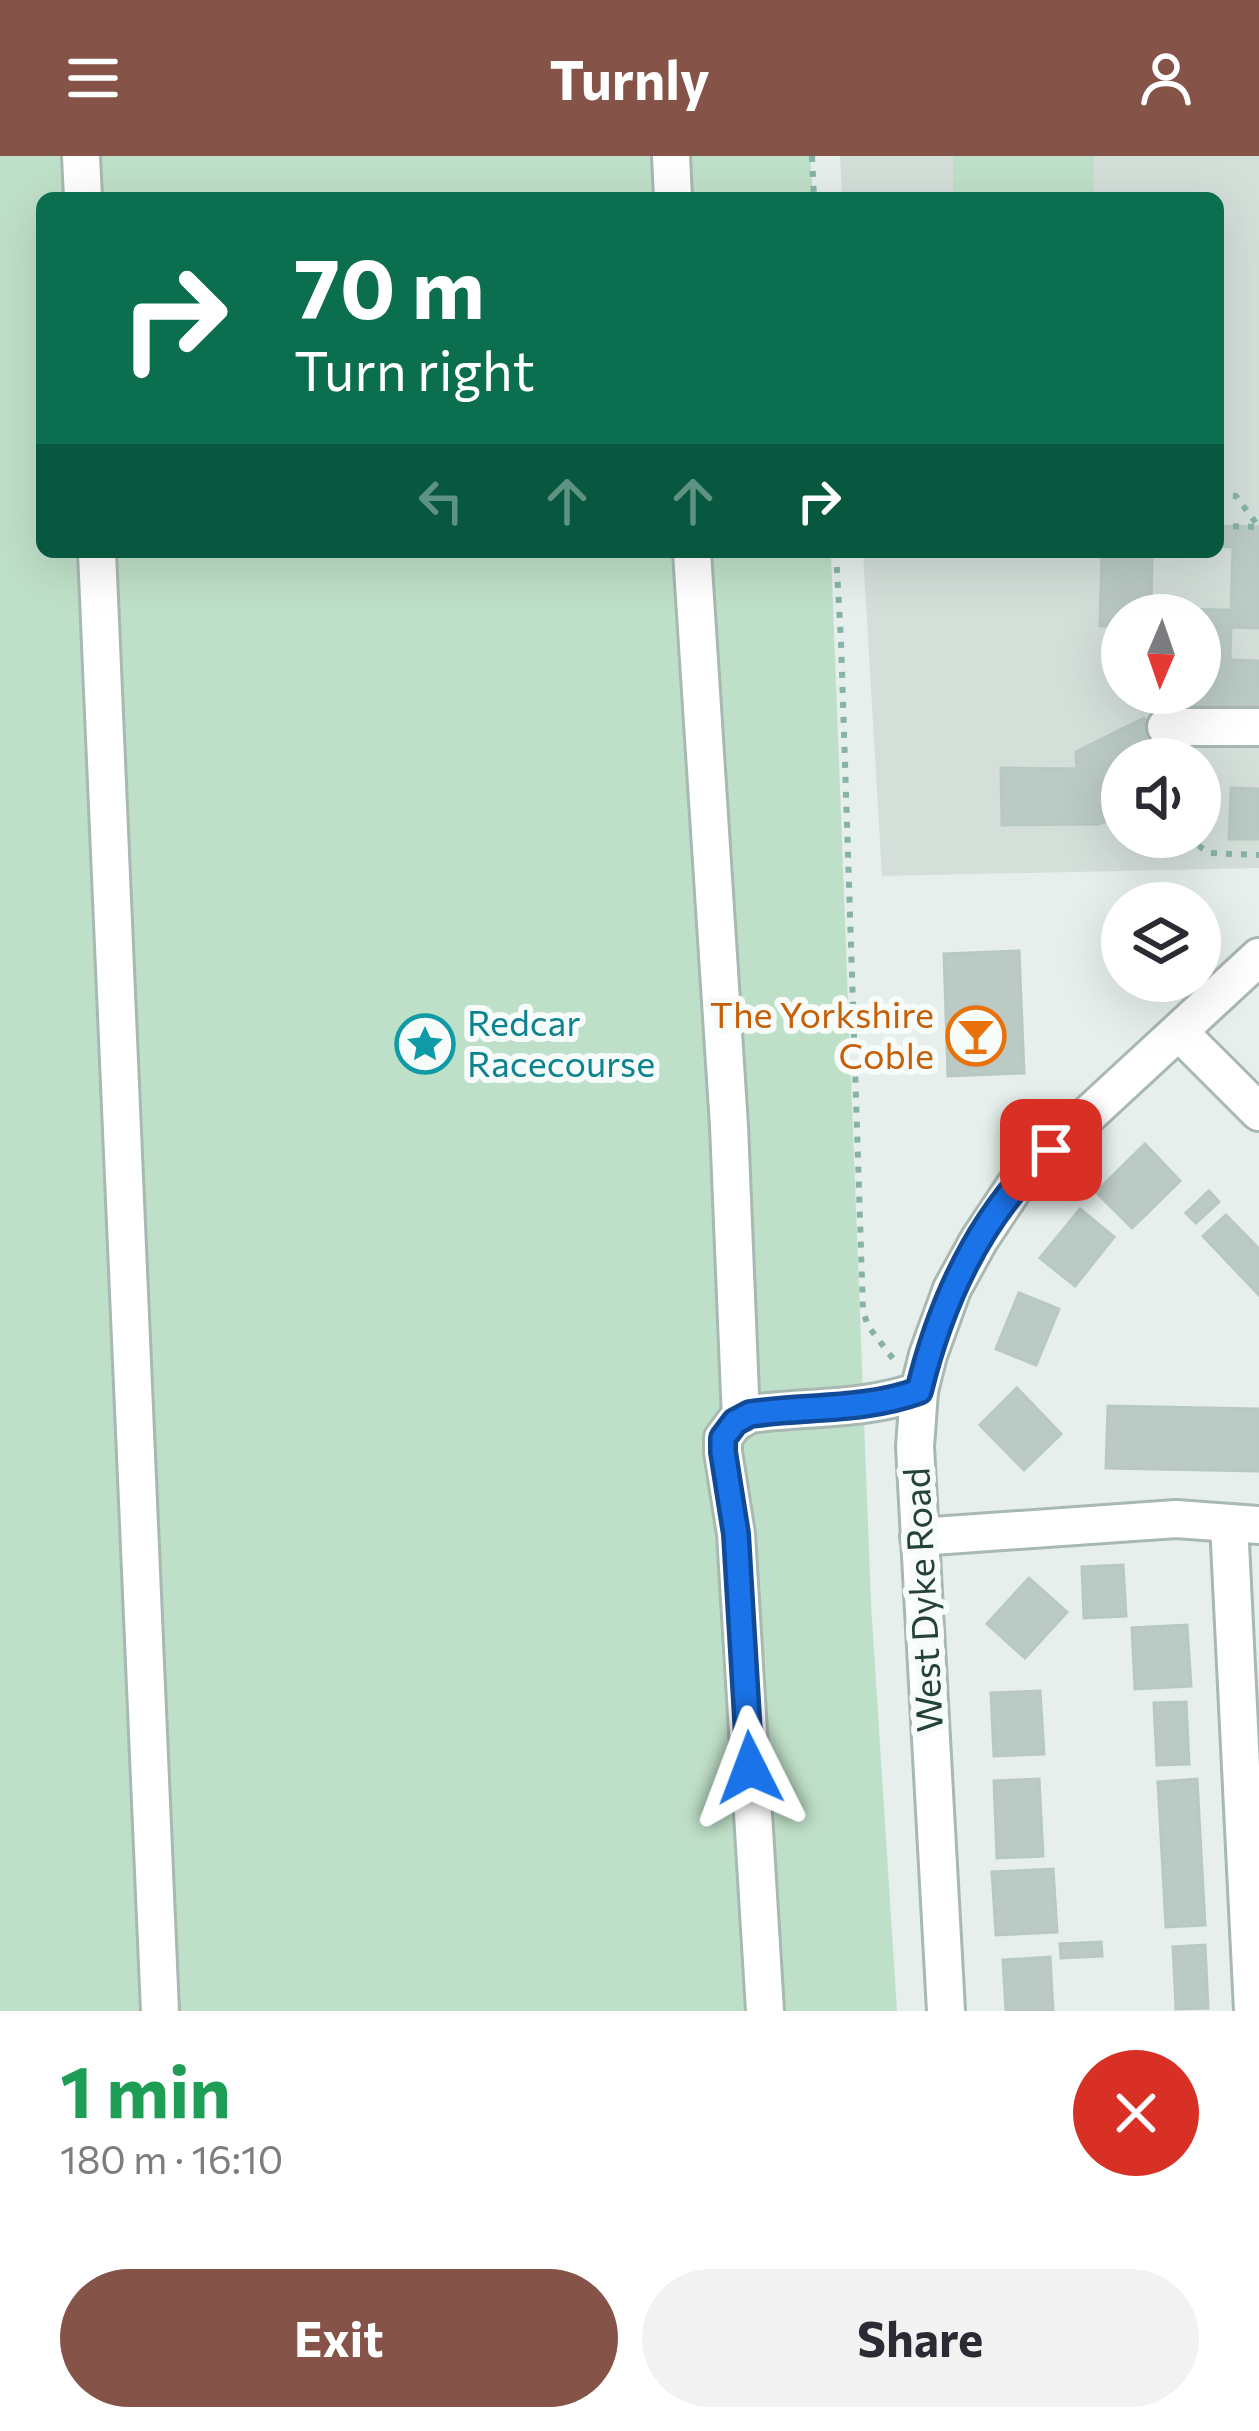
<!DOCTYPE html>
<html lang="en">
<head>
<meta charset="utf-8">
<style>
  :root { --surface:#fff; --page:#f2f2f3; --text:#2b2b33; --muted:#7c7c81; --accent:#855347 }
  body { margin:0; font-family:Commissioner,sans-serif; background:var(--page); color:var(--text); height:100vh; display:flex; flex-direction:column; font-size:45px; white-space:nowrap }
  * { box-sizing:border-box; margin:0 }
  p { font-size:39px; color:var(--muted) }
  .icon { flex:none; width:66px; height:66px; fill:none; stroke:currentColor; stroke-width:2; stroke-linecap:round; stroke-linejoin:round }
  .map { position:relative; height:1855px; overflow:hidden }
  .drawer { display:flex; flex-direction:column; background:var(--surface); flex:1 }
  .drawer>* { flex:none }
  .guide { position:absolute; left:36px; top:36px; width:1188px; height:366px; border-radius:18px; box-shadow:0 12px 48px #0002; background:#0b6e4f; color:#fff; overflow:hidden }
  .needle { width:78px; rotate:182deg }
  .fabs { position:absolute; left:1101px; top:438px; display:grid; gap:24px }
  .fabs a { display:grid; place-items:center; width:120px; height:120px; border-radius:50%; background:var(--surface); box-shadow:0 12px 48px #0002; font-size:60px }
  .pin { position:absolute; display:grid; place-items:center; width:102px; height:102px; color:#fff; margin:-51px; border-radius:24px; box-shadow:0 6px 18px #0006 }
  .me { position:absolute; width:132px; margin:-66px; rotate:357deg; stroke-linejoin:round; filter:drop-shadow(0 0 9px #0008) }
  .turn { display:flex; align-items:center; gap:42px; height:252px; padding:0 60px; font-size:54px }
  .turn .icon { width:156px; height:156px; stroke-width:2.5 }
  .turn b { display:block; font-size:84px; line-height:102px }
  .lanes { display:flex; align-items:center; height:114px; padding:0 60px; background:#0003; justify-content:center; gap:60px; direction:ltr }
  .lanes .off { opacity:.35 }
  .round { display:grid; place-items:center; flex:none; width:126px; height:126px; border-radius:63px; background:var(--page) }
  .head { display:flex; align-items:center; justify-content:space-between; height:204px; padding:0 60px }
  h1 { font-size:72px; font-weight:700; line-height:90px; color:#1e9e55 }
  .button { display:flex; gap:24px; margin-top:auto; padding:24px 60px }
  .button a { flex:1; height:138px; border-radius:72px; background:var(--accent); color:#fff; font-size:48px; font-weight:700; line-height:138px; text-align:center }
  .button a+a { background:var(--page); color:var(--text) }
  header { display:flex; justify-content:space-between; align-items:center; height:156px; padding:0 60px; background:var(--accent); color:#fff; font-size:54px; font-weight:700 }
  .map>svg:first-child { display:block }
  .built { fill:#d4dfda; fill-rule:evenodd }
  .green { fill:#bfe0c8 }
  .building { fill:#bbcac4; stroke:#b8c9c2; stroke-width:3 }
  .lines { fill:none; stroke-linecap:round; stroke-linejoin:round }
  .minor-casing { stroke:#a8b8b2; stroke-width:42 }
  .path { stroke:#86b3a5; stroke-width:6; stroke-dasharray:6 9; stroke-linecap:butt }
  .minor { stroke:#fff; stroke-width:36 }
  .route-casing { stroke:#114b97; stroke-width:30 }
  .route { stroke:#1a73e8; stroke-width:21 }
  .labels { text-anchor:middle; stroke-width:12; stroke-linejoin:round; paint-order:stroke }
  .food-label { font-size:36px; fill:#c56008; stroke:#f7fbf9; text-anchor:end }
  .culture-label { font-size:36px; fill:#0d838f; stroke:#f7fbf9; text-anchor:start }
  .street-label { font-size:36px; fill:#24423a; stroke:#f7fbf9 }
</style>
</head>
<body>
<header><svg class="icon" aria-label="menu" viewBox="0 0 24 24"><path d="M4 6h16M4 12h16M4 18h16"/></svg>Turnly<svg class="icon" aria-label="person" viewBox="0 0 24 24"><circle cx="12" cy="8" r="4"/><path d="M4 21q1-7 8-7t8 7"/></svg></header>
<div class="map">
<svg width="1259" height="1855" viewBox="0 0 1259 1855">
  <rect width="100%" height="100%" fill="#e6efeb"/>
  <path class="built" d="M 840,0 L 1259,0 L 1259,712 L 882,720 L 863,396 L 1218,396 L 1218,42 L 842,42 ZM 1122,459 L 1200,459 L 1200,537 L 1122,537 ZM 1122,603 L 1200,603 L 1200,681 L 1122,681 Z"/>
  <g class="green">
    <polygon points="0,0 810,0 813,42 42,42 42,396 831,396 871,1448 897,1855 0,1855"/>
    <rect x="953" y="0" width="141" height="42"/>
  </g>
  <g class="building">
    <polygon points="1218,370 1259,371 1259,472 1231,471 1230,504 1259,505 1259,556 1164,553 1165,537 1200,537 1200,459 1122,459 1122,470 1100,470 1102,396 1152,396 1151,453 1231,454 1233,391 1218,390"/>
    <polygon points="1144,562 1154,584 1156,603 1122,603 1121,661 1098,668 1002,669 1001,612 1077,613 1076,596"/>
    <polygon points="1231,632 1259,633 1259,683 1229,683"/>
    <polygon points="1019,795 1024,917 948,920 944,798"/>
    <polygon points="1145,988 1180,1025 1132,1072 1096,1036"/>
    <polygon points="1209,1035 1219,1046 1196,1067 1186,1057"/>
    <polygon points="1080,1053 1114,1081 1075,1130 1040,1102"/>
    <polygon points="1226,1059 1259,1093 1259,1139 1203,1080"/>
    <polygon points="1019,1137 1059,1153 1036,1209 996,1193"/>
    <polygon points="1017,1232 1061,1278 1024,1314 980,1269"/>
    <polygon points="1108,1250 1259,1253 1259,1315 1106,1312"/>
    <polygon points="1123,1409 1126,1460 1084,1462 1082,1411"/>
    <polygon points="1029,1422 1067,1456 1025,1502 987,1468"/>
    <polygon points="1187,1469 1191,1530 1135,1533 1132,1472"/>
    <polygon points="1040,1535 1044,1598 994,1600 991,1537"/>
    <polygon points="1186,1546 1189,1608 1157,1609 1154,1547"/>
    <polygon points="1039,1623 1043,1700 997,1702 994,1625"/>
    <polygon points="1197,1623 1205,1769 1166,1771 1158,1626"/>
    <polygon points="1053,1713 1057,1776 996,1779 992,1716"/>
    <polygon points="1101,1786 1102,1800 1061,1802 1060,1788"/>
    <polygon points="1205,1789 1208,1852 1176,1853 1173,1791"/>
    <polygon points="1050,1801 1053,1855 1006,1855 1003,1804"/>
  </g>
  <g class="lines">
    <g class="minor-casing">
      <g id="minor">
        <polyline points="81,0 83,42"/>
        <polyline points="671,0 673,42"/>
        <polyline points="97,396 160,1855"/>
        <polyline points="692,396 729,970 741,1263"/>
        <polyline points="1166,571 1259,571"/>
        <polyline points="1180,877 1259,956"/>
        <polyline points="1229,1367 1253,1855"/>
        <polyline points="919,1381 1176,1363 1259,1369"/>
        <path d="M 765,1855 L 736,1378 L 723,1296 L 723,1282 L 735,1266 L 750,1258 C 807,1250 864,1255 919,1235"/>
        <polyline points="946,1855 915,1291 919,1235 928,1199 952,1133 979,1084 1021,1021 1259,801"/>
      </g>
    </g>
    <g class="path">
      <polyline points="812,0 814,42"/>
      <polyline points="1218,338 1236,340 1259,371"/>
      <polyline points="1218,370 1259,371"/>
      <polyline points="836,396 841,485 863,1155 868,1170 894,1204"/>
      <polyline points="1186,681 1209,697 1259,699"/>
    </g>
    <use href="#minor" class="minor"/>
  </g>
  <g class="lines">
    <g class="route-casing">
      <path id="route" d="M 750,1612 L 736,1378 L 723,1296 L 723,1282 L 735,1266 L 750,1258 C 807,1250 864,1255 919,1235 C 941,1145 981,1057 1051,994"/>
    </g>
    <use href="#route" class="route"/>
  </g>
  <defs>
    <g id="bar-ring" transform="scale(3)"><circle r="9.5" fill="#f7fbf9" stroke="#e8710a" stroke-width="1.5"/><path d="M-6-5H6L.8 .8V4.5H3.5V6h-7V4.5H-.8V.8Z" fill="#e8710a"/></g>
    <g id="sight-ring" transform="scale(3)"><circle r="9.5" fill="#f7fbf9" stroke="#0f9aa8" stroke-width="1.5"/><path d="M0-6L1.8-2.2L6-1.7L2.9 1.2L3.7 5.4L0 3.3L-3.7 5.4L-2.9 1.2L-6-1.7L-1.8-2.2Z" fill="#0f9aa8"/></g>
  </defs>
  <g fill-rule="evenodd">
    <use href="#bar-ring" x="976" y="880"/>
    <use href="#sight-ring" x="425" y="888"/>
  </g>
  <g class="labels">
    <g class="food-label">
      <text x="934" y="872">The Yorkshire<tspan x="934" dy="41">Coble</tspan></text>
    </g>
    <g class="culture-label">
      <text x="467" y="880">Redcar<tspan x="467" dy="41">Racecourse</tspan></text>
    </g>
    <g class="street-label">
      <text transform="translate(923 1444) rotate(-93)" y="13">West Dyke Road</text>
    </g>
  </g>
</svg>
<div class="fabs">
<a><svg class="needle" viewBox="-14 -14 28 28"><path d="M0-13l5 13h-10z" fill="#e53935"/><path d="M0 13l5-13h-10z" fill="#7c7c81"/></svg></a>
<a><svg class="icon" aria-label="sound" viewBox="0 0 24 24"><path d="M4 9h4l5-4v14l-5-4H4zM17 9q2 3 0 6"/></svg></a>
<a><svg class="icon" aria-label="layers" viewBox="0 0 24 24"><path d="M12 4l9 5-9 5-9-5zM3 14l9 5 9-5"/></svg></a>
</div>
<div class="pin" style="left:1051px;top:994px;background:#d93025"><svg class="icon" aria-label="arrive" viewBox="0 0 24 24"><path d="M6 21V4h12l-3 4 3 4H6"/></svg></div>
<svg class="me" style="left:750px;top:1612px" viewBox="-20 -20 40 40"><path d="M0-17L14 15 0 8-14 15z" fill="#1a73e8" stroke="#fff" stroke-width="4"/></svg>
<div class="guide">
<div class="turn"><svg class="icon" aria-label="right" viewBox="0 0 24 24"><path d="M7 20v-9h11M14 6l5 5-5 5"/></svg><div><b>70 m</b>Turn right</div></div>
<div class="lanes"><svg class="icon off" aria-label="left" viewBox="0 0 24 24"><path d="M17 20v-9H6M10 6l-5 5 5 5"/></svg><svg class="icon off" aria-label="ahead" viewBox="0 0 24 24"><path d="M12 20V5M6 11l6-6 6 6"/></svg><svg class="icon off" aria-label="ahead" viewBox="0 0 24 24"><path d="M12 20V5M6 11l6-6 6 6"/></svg><svg class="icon" aria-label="right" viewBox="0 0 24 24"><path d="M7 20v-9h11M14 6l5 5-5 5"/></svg></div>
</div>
</div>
<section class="drawer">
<div class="head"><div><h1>1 min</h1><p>180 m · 16:10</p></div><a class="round" style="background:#d93025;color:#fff"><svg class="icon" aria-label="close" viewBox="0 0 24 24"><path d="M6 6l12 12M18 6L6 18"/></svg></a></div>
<div class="button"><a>Exit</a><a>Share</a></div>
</section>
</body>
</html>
